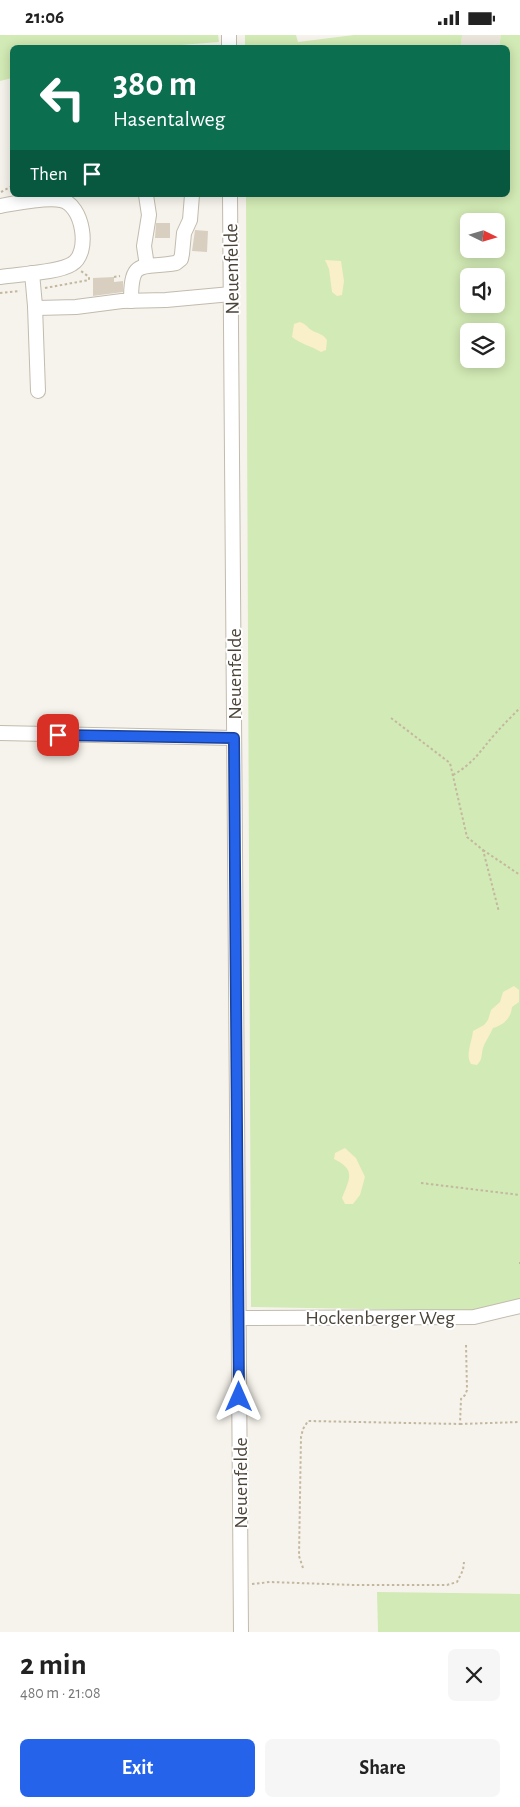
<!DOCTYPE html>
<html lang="en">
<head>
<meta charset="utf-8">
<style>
  :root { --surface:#fff; --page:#f6f6f6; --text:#222; --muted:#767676; --accent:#2563eb }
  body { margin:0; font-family:"Alegreya Sans",sans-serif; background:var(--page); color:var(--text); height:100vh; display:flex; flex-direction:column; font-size:19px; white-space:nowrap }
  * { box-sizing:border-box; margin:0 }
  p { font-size:16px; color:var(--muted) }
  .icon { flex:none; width:28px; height:28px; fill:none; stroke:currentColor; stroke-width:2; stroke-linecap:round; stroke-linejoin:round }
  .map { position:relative; height:1597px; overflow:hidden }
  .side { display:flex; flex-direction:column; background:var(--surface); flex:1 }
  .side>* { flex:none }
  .guide { position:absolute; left:10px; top:10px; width:500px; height:152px; border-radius:8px; box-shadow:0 2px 12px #0003; background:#0b6e4f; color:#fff; overflow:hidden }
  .needle { width:32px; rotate:95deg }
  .tools { position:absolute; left:460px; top:178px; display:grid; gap:10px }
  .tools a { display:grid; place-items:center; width:45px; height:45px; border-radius:8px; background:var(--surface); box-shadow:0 2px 12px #0003; font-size:25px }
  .pin { position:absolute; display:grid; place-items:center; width:42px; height:42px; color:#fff; margin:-21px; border-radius:10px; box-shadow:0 2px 8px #0006 }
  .me { position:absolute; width:55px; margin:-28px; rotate:0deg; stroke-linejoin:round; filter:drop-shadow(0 0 4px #0008) }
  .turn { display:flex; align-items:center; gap:18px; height:105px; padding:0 20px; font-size:22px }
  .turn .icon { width:65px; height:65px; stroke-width:2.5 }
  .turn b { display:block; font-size:35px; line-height:42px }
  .then { display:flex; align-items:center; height:48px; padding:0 20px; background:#0003; gap:10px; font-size:19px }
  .round { display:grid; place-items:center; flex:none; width:52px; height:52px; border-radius:8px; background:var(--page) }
  .head { display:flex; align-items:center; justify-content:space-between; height:85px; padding:0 20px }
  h1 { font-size:30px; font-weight:700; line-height:38px }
  .cta { display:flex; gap:10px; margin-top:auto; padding:10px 20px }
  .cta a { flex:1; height:58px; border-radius:8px; background:var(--accent); color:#fff; font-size:20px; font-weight:700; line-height:58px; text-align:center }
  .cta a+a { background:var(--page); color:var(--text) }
  .status { display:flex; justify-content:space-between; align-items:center; height:35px; padding:0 25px; background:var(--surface); direction:ltr }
  .status svg { height:14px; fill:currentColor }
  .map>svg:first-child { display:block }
  .residential { fill:#eae5da }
  .green { fill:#d2eab5; fill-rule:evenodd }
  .sand { fill:#f9efc9 }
  .building { fill:#d8cfc1 }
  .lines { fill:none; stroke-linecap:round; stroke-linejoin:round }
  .minor-casing { stroke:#c2bbae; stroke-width:16 }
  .path { stroke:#c4b79f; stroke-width:2; stroke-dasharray:2.5 2.5; stroke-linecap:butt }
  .minor { stroke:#fff; stroke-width:14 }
  .route-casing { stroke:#184099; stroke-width:12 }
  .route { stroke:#2563eb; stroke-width:9 }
  .labels { text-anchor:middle; stroke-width:4; stroke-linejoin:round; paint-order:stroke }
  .street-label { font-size:20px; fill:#4b4439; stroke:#fff }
</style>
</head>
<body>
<div class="status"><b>21:06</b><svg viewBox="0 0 49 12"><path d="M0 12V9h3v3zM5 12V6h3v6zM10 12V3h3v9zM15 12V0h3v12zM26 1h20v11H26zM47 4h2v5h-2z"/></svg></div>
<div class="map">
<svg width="520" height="1597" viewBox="0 0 520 1597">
  <rect width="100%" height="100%" fill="#f6f3ec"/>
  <polygon class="residential" points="462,0 501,0 499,12 461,12"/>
  <g class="green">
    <polygon points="0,0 218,0 219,7 155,12 12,12 12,43 0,46"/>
    <polygon points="245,0 296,0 298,7 354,0 462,0 461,12 245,12"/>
    <path d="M 501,0 L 520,0 L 520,1265 L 472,1276 L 251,1272 L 246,160 L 508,160 L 508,12 L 499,12 ZM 469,186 L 496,186 L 496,214 L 469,214 ZM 469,241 L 496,241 L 496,269 L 469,269 ZM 469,296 L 496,296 L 496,324 L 469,324 Z"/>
    <polygon points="377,1557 520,1559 520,1597 378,1597"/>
  </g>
  <g class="sand">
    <polygon points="325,225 341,226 344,246 342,260 337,261 332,257 329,234"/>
    <path d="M 300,287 C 307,289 308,294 313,296 C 319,299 323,299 327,305 L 326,315 L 321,317 C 311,311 301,309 292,302 L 294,289 Z"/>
    <path d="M 514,951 L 519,955 L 519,967 L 512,972 C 511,983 504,990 493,993 C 490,1000 485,1007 483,1013 C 481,1020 483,1024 477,1030 L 471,1029 C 465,1020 472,1007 473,996 L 484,990 L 488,985 L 491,975 L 500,967 L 503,957 Z"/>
    <path d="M 345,1113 L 356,1123 L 365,1142 L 360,1160 L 353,1169 L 345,1169 L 342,1163 C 350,1143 356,1135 334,1124 L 335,1118 Z"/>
  </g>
  <g class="building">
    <polygon points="156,188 170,188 170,203 155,203"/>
    <polygon points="195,195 208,196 207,217 192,216"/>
    <polygon points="114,242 114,247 123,246 123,257 93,261 93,243"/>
  </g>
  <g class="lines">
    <g class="minor-casing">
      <g id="minor">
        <polyline points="229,0 229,12"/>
        <polyline points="146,160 149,180 144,211 147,231"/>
        <polyline points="230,160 241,1597"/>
        <path d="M 0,171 C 18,168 44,162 61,165 C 83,169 91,218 72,229 C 58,238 18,239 0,242"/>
        <polyline points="32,238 35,271 37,273 76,272 122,266 166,265 231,259"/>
        <path d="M 131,266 C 131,222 141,234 176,228 L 181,224 L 182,219 L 184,198 L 190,185 L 192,160"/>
        <polyline points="35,271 38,356"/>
        <polyline points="0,698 234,703"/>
        <polyline points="239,1283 474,1282 520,1271"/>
      </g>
    </g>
    <g class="path">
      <polyline points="1,157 12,151"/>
      <polyline points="114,242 120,241"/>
      <polyline points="45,253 89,245 89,242 81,236"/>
      <polyline points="0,258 20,256"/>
      <polyline points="391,683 450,728 467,802 483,815 499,877"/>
      <path d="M 453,740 C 474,728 480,716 495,699 C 503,690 512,681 520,673"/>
      <polyline points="483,815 520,840"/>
      <polyline points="421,1148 520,1160"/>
      <polyline points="519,1228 520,1228"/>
      <polyline points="460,1389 520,1387"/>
      <polyline points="303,1533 299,1521 301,1402 303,1394 308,1386 460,1389 461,1364 465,1360 467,1355 466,1309"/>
      <polyline points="252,1549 270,1547 354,1550 447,1550 457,1547 463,1535 464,1527"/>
    </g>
    <use href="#minor" class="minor"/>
  </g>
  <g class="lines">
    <g class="route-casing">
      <polyline id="route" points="58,700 234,703 239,1362"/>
    </g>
    <use href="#route" class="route"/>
  </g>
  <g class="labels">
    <g class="street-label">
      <text transform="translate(231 234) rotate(-91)" y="7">Neuenfelde</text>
      <text transform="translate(234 639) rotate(-90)" y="7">Neuenfelde</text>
      <text x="380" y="1289">Hockenberger Weg</text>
      <text transform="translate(240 1448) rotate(-90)" y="7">Neuenfelde</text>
    </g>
  </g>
</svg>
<div class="tools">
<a><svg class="needle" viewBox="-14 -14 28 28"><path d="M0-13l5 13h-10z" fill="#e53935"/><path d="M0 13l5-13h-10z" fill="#767676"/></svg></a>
<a><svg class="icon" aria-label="sound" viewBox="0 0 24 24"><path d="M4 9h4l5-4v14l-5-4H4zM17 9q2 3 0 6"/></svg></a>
<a><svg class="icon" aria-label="layers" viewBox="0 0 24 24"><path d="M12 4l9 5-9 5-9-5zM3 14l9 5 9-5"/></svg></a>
</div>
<div class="pin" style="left:58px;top:700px;background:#d93025"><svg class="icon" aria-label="arrive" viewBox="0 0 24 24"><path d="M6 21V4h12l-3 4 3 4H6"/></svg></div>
<svg class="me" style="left:239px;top:1362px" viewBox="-20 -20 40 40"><path d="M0-17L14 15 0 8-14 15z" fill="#2563eb" stroke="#fff" stroke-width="4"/></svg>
<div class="guide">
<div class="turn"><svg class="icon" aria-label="left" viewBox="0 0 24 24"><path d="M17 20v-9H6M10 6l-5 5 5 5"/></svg><div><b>380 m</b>Hasentalweg</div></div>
<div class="then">Then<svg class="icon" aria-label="arrive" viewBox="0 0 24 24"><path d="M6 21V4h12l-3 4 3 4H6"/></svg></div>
</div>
</div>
<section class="side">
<div class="head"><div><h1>2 min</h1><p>480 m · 21:08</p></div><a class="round"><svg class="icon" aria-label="close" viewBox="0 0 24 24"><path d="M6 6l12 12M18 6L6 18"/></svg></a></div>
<div class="cta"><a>Exit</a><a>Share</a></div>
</section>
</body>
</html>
